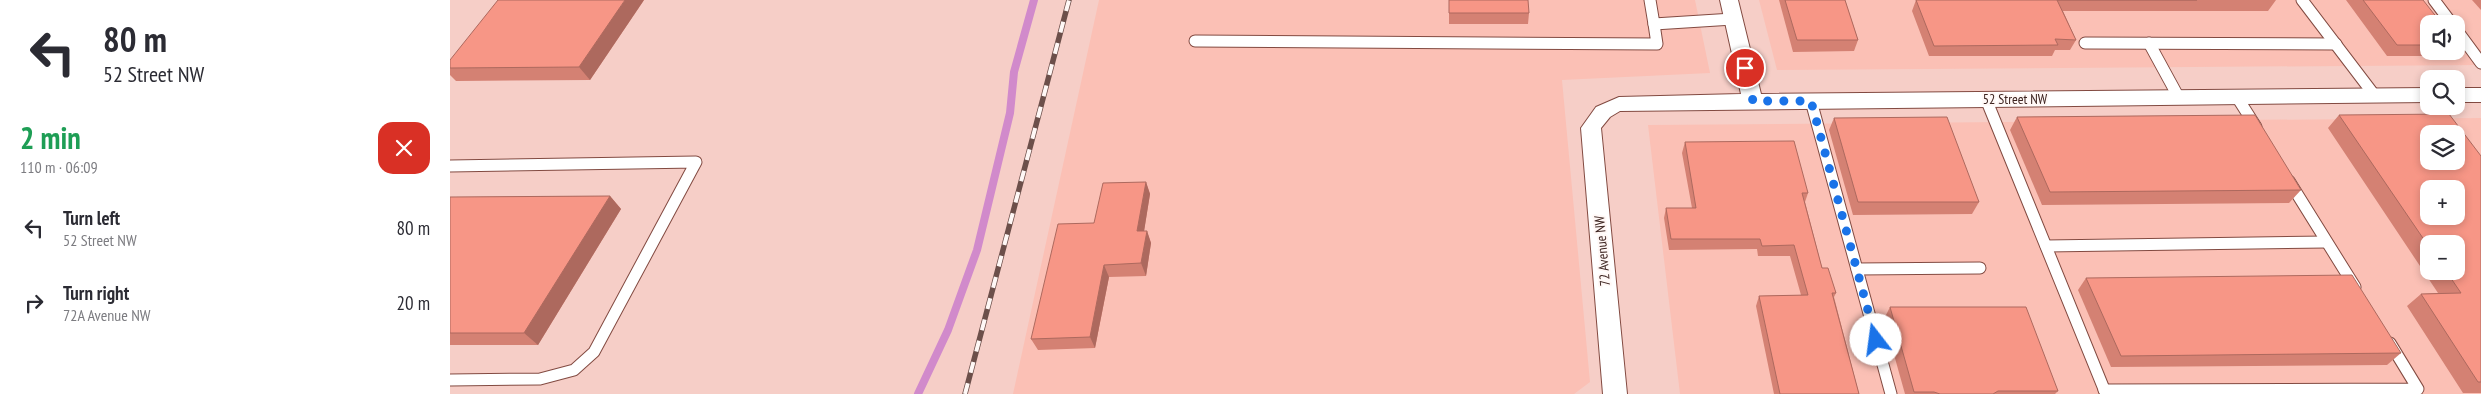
<!DOCTYPE html>
<html lang="en">
<head>
<meta charset="utf-8">
<style>
  :root { --surface:#fff; --page:#f7f7f7; --text:#2b2b33; --muted:#7c7c81 }
  body { margin:0; font-family:"PT Sans Narrow",sans-serif; background:var(--page); color:var(--text); height:100vh; display:flex; flex-direction:column; font-size:19px; white-space:nowrap }
  * { box-sizing:border-box; margin:0 }
  p { font-size:16px; color:var(--muted) }
  .icon { flex:none; width:28px; height:28px; fill:none; stroke:currentColor; stroke-width:2; stroke-linecap:round; stroke-linejoin:round }
  .map { position:relative; flex:1; overflow:hidden }
  .sheet { display:flex; flex-direction:column; background:var(--surface); width:450px }
  .sheet>* { flex:none }
  .banner { background:#fff; color:var(--text); overflow:hidden }
  .tools { position:absolute; left:1970px; top:15px; display:grid; gap:10px }
  .tools a { display:grid; place-items:center; width:45px; height:45px; border-radius:10px; background:var(--surface); box-shadow:0 2px 8px #0003; font-size:25px }
  .pin { position:absolute; display:grid; place-items:center; width:42px; height:42px; color:#fff; margin:-21px; border:2px solid #fff; border-radius:50%; box-shadow:0 1px 5px #0007 }
  .me { position:absolute; width:55px; margin:-28px; rotate:345deg; stroke-linejoin:round; filter:drop-shadow(0 0 4px #0008) }
  .turn { display:flex; align-items:center; gap:18px; height:105px; padding:0 20px; font-size:22px }
  .turn .icon { width:65px; height:65px; stroke-width:2.5 }
  .turn b { display:block; font-size:35px; line-height:42px }
  .round { display:grid; place-items:center; flex:none; width:52px; height:52px; border-radius:15px; background:var(--page) }
  .overview { display:flex; align-items:center; justify-content:space-between; height:85px; padding:0 20px }
  h1 { font-size:30px; font-weight:600; line-height:38px; color:#1e9e55 }
  ul { padding:0; list-style:none }
  li { display:flex; align-items:center; gap:15px; height:75px; padding:0 20px }
  li div { flex:1 }
  li b { display:block; font-size:19px }
  li em { font-style:normal }
  main { display:flex; flex:1; min-height:0 }
  .map>svg:first-child { display:block }
  .built { fill:#fbc0b5; fill-rule:evenodd }
  .lines { fill:none; stroke-linecap:round; stroke-linejoin:round }
  .stream { stroke:#d18acb; stroke-width:8 }
  .lane-casing { stroke:#824a41; stroke-width:13 }
  .street-casing { stroke:#824a41; stroke-width:2 }
  .lane { stroke:#fff; stroke-width:11 }
  .street { fill:#fff; fill-rule:evenodd }
  .rail-casing { stroke:#6c4f4a; stroke-width:5.5 }
  .rail { stroke:#fff8f6; stroke-width:4; stroke-dasharray:11; stroke-linecap:butt }
  .wall { fill:#d48173; fill-rule:evenodd }
  .shaded-wall { fill:#ad695e }
  .building { fill:#f79686; stroke:#ad695e; fill-rule:evenodd }
  .route { stroke:#1a73e8; stroke-width:9; stroke-dasharray:0 16.2 }
  .labels { text-anchor:middle; stroke-width:4; stroke-linejoin:round; paint-order:stroke }
  .street-label { font-size:14px; fill:#3d2420; stroke:#fff8f6 }
</style>
</head>
<body>
<main>
<section class="sheet">
<div class="banner">
<div class="turn"><svg class="icon" aria-label="left" viewBox="0 0 24 24"><path d="M17 20v-9H6M10 6l-5 5 5 5"/></svg><div><b>80 m</b>52 Street NW</div></div>
</div>
<div class="overview"><div><h1>2 min</h1><p>110 m · 06:09</p></div><a class="round" style="background:#d93025;color:#fff"><svg class="icon" aria-label="close" viewBox="0 0 24 24"><path d="M6 6l12 12M18 6L6 18"/></svg></a></div>
<ul>
<li><svg class="icon" aria-label="left" viewBox="0 0 24 24"><path d="M17 20v-9H6M10 6l-5 5 5 5"/></svg><div><b>Turn left</b><p>52 Street NW</p></div><em>80 m</em></li>
<li><svg class="icon" aria-label="right" viewBox="0 0 24 24"><path d="M7 20v-9h11M14 6l5 5-5 5"/></svg><div><b>Turn right</b><p>72A Avenue NW</p></div><em>20 m</em></li>
</ul>
</section>
<div class="map">
<svg width="2031" height="394" viewBox="0 0 2031 394">
  <rect width="100%" height="100%" fill="#f6cec7"/>
  <g class="built">
    <polygon points="649,0 1245,0 1260,73 1112,80 1140,382 1124,394 563,394"/>
    <path d="M 1309,0 L 2031,0 L 2031,65 L 1327,70 ZM 1979,24 L 2006,24 L 2006,51 L 1979,51 Z"/>
    <path d="M 2031,118 L 2031,394 L 1230,394 L 1198,125 ZM 1979,134 L 2006,134 L 2006,161 L 1979,161 ZM 1979,189 L 2006,189 L 2006,216 L 1979,216 ZM 1979,244 L 2006,244 L 2006,271 L 1979,271 Z"/>
  </g>
  <g class="lines">
    <polyline class="stream" points="468,394 498,330 527,250 560,113 564,72 584,0"/>
    <g class="lane-casing">
      <g id="lane">
        <polyline points="1200,0 1204,24 1283,19"/>
        <polyline points="1852,0 1925,96"/>
        <polyline points="1984,0 2002,24"/>
        <polyline points="2006,29 2031,63"/>
        <polyline points="745,41 1207,44 1204,24"/>
        <polyline points="1635,43 1886,44"/>
        <polyline points="1699,43 1729,98"/>
        <polyline points="1787,97 1806,127"/>
        <polyline points="1536,99 1656,394"/>
        <polyline points="1361,101 1441,394"/>
        <polyline points="0,166 246,162 144,352 124,370 90,379 0,380"/>
        <polyline points="1839,181 1905,287"/>
        <polyline points="1596,246 1876,242"/>
        <polyline points="1407,269 1530,268"/>
        <polyline points="1654,390 1968,389 1940,343"/>
      </g>
    </g>
    <g class="street-casing">
      <g id="street">
        <polygon points="1270,0 1288,0 1311,94 1979,88 1979,102 1170,111 1160,117 1151,128 1177,394 1153,394 1131,128 1146,107 1169,97 1291,94"/>
        <rect x="2006" y="88" width="25" height="14"/>
      </g>
    </g>
    <use href="#lane" class="lane"/>
    <use href="#street" class="street"/>
    <g class="rail-casing">
      <polyline id="rail" points="515,394 619,0"/>
    </g>
    <use href="#rail" class="rail"/>
  </g>
  <g class="wall">
    <polygon points="194,0 140,80 6,81 0,75 0,60"/>
    <polygon points="999,0 1079,13 1078,24 999,24"/>
    <polygon points="1329,0 1395,0 1408,40 1404,51 1343,52"/>
    <polygon points="1466,0 1826,0 1818,11 1613,11 1626,40 1620,50 1605,50 1602,56 1479,56 1462,11"/>
    <polygon points="1896,0 1973,0 1979,24 1979,51 2002,51 1998,56 1937,56"/>
    <polygon points="2022,0 2031,0 2031,10"/>
    <path d="M 1889,115 L 2031,156 L 2031,393 L 2013,393 L 1957,306 L 1971,294 L 1988,293 L 1878,128 ZM 1979,244 L 2006,271 L 1979,271 Z"/>
    <polygon points="1567,117 1851,190 1839,203 1592,205 1560,130"/>
    <polygon points="1384,118 1529,202 1522,214 1403,215 1379,130"/>
    <polygon points="1235,142 1358,193 1355,202 1372,268 1386,293 1384,297 1409,394 1324,394 1306,306 1309,296 1351,295 1340,256 1308,256 1307,249 1219,250 1214,218 1216,208 1242,208 1232,153"/>
    <polygon points="696,182 700,194 694,231 697,231 701,243 696,276 659,277 645,348 588,350 581,339"/>
    <polygon points="160,196 171,209 88,345 0,345 0,197"/>
    <polygon points="1636,278 1951,353 1937,365 1661,367 1628,290"/>
    <polygon points="1440,307 1608,391 1605,394 1455,394 1434,319"/>
  </g>
  <g class="shaded-wall">
    <polygon points="175,0 194,0 140,80 129,67"/>
    <polygon points="696,182 700,194 692,244 687,231"/>
    <polygon points="160,196 171,209 88,345 74,333"/>
    <polygon points="697,231 701,243 696,276 691,263"/>
    <polygon points="654,265 659,277 645,348 640,337"/>
  </g>
  <g class="building">
    <polygon points="48,0 175,0 129,67 0,68 0,60"/>
    <polygon points="999,0 1078,0 1079,13 999,13"/>
    <polygon points="1335,0 1395,0 1408,40 1347,40"/>
    <polygon points="1466,0 1747,0 1607,0 1626,40 1605,39 1608,45 1484,46"/>
    <polygon points="1913,0 1973,0 1992,24 1979,24 1979,45 1947,45"/>
    <path d="M 1999,114 L 2031,156 L 2031,382 L 2028,382 L 1971,294 L 2011,293 L 1996,271 L 2006,271 L 2006,244 L 1979,244 L 1979,247 L 1889,115 ZM 1979,134 L 2006,134 L 2006,161 L 1979,161 ZM 1979,189 L 2006,189 L 2006,216 L 1979,216 Z"/>
    <polygon points="1805,115 1851,190 1600,192 1567,117"/>
    <polygon points="1497,117 1529,202 1408,202 1384,118"/>
    <polygon points="1344,141 1358,193 1352,193 1372,268 1378,268 1386,293 1382,293 1409,394 1330,394 1309,296 1358,295 1344,245 1312,246 1310,239 1221,239 1216,208 1246,208 1235,142"/>
    <polygon points="696,182 687,231 697,231 691,263 654,265 640,337 581,339 608,224 644,223 653,183"/>
    <polygon points="160,196 74,333 0,333 0,197"/>
    <polygon points="1902,275 1951,353 1671,356 1636,278"/>
    <polygon points="1440,307 1576,307 1608,391 1548,391 1543,394 1490,394 1484,392 1464,392"/>
  </g>
  <g class="lines">
    <polyline class="route" points="1295,68 1303,101 1361,101 1426,340"/>
  </g>
  <g class="labels">
    <g class="street-label">
      <text x="1565" y="104">52 Street NW</text>
      <text transform="translate(1152 251) rotate(-95)" y="5">72 Avenue NW</text>
    </g>
  </g>
</svg>
<div class="tools">
<a><svg class="icon" aria-label="sound" viewBox="0 0 24 24"><path d="M4 9h4l5-4v14l-5-4H4zM17 9q2 3 0 6"/></svg></a>
<a><svg class="icon" aria-label="search" viewBox="0 0 24 24"><circle cx="10" cy="10" r="6"/><path d="M15 15l6 6"/></svg></a>
<a><svg class="icon" aria-label="layers" viewBox="0 0 24 24"><path d="M12 4l9 5-9 5-9-5zM3 14l9 5 9-5"/></svg></a>
<a>+</a>
<a>−</a>
</div>
<div class="pin" style="left:1295px;top:68px;background:#d93025"><svg class="icon" aria-label="arrive" viewBox="0 0 24 24"><path d="M6 21V4h12l-3 4 3 4H6"/></svg></div>
<svg class="me" style="left:1426px;top:340px" viewBox="-20 -20 40 40"><circle r="19" fill="#fff"/><path d="M0-13L10 11 0 6-10 11z" fill="#1a73e8"/></svg>
</div>
</main>
</body>
</html>
